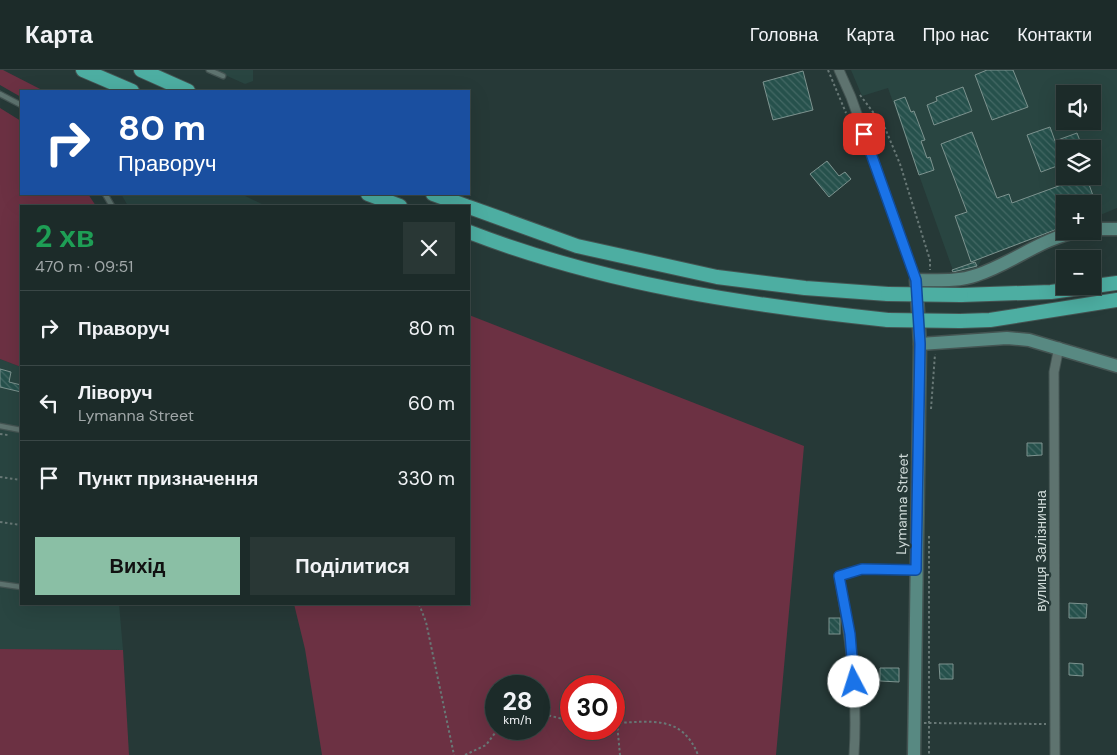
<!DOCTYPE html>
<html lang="uk">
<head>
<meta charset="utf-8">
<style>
  :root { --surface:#1c2b29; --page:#293735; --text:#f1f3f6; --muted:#a0a7a8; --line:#3a4746; --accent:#8abfa5 }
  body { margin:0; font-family:"DM Sans",sans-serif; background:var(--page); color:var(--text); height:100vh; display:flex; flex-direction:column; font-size:19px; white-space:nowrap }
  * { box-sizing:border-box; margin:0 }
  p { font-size:16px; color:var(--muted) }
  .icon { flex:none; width:28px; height:28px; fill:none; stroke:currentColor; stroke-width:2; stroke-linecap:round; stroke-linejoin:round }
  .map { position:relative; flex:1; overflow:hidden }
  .sheet { position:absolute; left:20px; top:135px; width:450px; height:400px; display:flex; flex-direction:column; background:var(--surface); border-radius:0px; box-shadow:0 5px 20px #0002,0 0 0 1px var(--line) }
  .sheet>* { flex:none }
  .guide { position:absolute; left:20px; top:20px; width:450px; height:105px; border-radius:0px; box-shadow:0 5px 20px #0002,0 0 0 1px var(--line); background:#1a4fa0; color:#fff; overflow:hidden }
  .controls { position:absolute; left:1056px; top:15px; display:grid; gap:10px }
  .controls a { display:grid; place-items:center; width:45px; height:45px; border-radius:0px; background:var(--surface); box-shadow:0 5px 20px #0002,0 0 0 1px var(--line); font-size:25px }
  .speed { position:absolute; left:485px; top:605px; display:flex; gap:10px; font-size:25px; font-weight:700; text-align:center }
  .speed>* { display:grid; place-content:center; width:65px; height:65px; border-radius:50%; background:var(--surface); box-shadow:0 5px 20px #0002,0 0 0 1px var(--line); line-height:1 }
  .speed small { font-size:12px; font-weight:400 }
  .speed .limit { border:8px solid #d22; background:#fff; color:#111 }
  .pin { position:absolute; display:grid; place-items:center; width:42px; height:42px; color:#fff; margin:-21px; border-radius:10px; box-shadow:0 2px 8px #0006 }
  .me { position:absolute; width:55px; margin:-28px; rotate:355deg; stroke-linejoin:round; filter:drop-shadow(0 0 4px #0008) }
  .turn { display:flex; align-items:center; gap:18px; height:105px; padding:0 15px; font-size:22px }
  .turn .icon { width:65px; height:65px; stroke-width:2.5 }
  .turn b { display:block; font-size:35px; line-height:42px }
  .round { display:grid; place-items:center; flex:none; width:52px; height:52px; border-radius:0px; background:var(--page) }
  .headline { display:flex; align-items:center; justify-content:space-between; height:85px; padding:0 15px }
  h1 { font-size:30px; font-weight:700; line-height:38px; color:#1e9e55 }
  .primary-button { display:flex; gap:10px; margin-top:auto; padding:10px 15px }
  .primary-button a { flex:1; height:58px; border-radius:0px; background:var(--accent); color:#111; font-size:20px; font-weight:700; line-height:58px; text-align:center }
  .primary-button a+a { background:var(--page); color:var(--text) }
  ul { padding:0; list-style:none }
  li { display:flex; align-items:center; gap:15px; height:75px; padding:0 15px; border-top:1px solid var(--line) }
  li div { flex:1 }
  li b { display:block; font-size:19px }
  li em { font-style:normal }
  header { display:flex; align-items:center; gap:30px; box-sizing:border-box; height:70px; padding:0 25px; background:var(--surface); border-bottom:1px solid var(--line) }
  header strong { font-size:24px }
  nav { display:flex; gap:28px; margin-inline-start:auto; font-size:18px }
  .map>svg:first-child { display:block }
  .built { fill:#294541; fill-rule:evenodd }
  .grass { fill:#6c3143; fill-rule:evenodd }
  .building { fill:url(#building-back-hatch); stroke:#7d938f }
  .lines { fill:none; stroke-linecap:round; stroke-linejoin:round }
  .service-casing { stroke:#445452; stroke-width:7 }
  .minor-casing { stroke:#445452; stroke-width:11 }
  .secondary-casing { stroke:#445452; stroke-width:15 }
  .trunk-casing { stroke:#445452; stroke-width:16 }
  .path { stroke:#687876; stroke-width:2; stroke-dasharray:2.5 2.5; stroke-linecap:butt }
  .service { stroke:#5e736f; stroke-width:4.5 }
  .minor { stroke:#5e736f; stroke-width:9 }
  .secondary { stroke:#588982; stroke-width:12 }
  .trunk { stroke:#4daea2; stroke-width:14 }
  .trunk-bridge-casing { stroke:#445452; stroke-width:16; stroke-linecap:butt }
  .trunk-bridge { stroke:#4daea2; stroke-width:14 }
  .route-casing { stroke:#114b97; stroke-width:12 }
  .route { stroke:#1a73e8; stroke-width:9 }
  .labels { text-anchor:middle; stroke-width:4.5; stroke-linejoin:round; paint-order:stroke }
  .street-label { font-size:14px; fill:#d0dbd9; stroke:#263937 }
</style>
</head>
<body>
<header>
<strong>Карта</strong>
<nav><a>Головна</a><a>Карта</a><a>Про нас</a><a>Контакти</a></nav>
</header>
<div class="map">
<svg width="1117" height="685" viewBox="0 0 1117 685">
  <defs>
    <pattern id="building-back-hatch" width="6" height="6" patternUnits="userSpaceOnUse" patternTransform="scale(1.25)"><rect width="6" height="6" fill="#26514c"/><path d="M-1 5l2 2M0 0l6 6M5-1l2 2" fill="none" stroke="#446965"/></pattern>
  </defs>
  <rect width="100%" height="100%" fill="#263937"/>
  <g class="built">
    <polygon points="214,0 253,0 253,11 245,14"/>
    <path d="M 851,0 L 1117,0 L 1117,138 L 1093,148 L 1092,134 L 1065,134 L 1065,158 L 983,187 L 977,198 L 955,206 L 888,18 L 862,26 ZM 1065,24 L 1092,24 L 1092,51 L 1065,51 ZM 1065,79 L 1092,79 L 1092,106 L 1065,106 Z"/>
    <polygon points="121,124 241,124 266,136 128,136"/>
    <polygon points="0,289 21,297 21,534 119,534 123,580 0,579"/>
  </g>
  <g class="grass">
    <polygon points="0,0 3,0 44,21 21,21 21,27 0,15"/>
    <polygon points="0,38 21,51 21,124 88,124 96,136 21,136 21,297 0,289"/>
    <path d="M 469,245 L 804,376 L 776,685 L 322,685 L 305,579 L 294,534 L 469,534 ZM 496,616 L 539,616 L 539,659 L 496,659 ZM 571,616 L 614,616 L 614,659 L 571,659 Z"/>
    <polygon points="0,579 123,580 129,685 0,685"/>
  </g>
  <g class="building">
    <polygon points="987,0 1013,0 1028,37 992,50 975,5"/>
    <polygon points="803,1 813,40 773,50 763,12"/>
    <polygon points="963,17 972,41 934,55 927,35 937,31 936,27"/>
    <polygon points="905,27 911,42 914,41 925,70 921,71 927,88 930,87 934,100 919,105 894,31"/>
    <polygon points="1050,57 1055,71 1077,63 1083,79 1065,79 1065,93 1041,102 1027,65"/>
    <polygon points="972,62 997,128 1009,124 1012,133 1086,106 1096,134 1065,134 1065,156 971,192 955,146 967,142 941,74"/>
    <polygon points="827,91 839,106 845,102 851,109 829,127 810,104"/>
    <polygon points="975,192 977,196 953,202 952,200"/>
    <polygon points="0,299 11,302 9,312 21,315 21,322 0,317"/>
    <polygon points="1027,373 1042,373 1042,385 1027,386"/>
    <polygon points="1069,533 1087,534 1086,548 1069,548"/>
    <rect x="829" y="548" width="11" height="16"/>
    <polygon points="1069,593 1083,594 1083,606 1069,605"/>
    <polygon points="939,594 953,594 953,609 940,609"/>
    <polygon points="880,598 899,598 899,612 880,611"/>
  </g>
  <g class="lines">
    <g class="service-casing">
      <g id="service">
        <polyline points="209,0 223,6"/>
        <polyline points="0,24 21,35"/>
        <polyline points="105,124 112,136"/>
        <polyline points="0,356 21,360"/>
        <polyline points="0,514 21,517"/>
      </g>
    </g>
    <g class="minor-casing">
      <g id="minor">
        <polyline points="839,0 851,27 916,210"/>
        <path d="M 854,685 C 858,624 850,566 839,506 L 862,499 L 916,500"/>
        <polyline points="1055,685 1054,302 1059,277"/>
      </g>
    </g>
    <g class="secondary-casing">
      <g id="secondary">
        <polyline points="1092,159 1117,159"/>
        <polyline points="920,274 1007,268 1029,270 1117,296"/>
        <path d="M 914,685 L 920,274 L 916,210 C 936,210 958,212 977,205 C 1013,193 1043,167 1081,161"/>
      </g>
    </g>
    <g class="trunk-casing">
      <g id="trunk">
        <polyline points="83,0 132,21"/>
        <polyline points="141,0 188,21"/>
        <polyline points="368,124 400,136"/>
        <polyline points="433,124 466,136"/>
        <polyline points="469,137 577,176 717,207 805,218 888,224"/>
        <path d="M 469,162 C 604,214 745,235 888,250"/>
        <polyline points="961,225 1051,222 1117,213"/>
        <polyline points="960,251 990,250 1117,230"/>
      </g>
    </g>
    <g class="path">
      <polyline points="828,0 846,43"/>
      <polyline points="860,25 885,58 900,94 930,190 930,200"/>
      <polyline points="931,339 935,284"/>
      <polyline points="0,364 8,365"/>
      <polyline points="0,407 21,410"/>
      <polyline points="0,452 21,455"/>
      <polyline points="929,466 929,685"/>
      <polyline points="419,534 426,552 454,685"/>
      <polyline points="539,643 571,651"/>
      <path d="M 614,653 C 650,652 682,644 698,685"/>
      <polyline points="617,653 620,685"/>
      <polyline points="924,653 1046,654"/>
      <polyline points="465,685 486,675 498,659"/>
    </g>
    <use href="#service" class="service"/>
    <use href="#minor" class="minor"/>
    <use href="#secondary" class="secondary"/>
    <use href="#trunk" class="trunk"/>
    <g class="trunk-bridge-casing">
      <g id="trunk-bridge">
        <polyline points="888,224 961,225"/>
        <polyline points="888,250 960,251"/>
      </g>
    </g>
    <use href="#trunk-bridge" class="trunk-bridge"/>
  </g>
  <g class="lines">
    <g class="route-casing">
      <polyline id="route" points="854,612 850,564 839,506 862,499 916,500 920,274 916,210 864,64"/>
    </g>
    <use href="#route" class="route"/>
  </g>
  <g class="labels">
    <g class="street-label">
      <text transform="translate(902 434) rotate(-89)" y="5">Lymanna Street</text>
      <text transform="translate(1041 481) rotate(-90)" y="5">вулиця Залізнична</text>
    </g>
  </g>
</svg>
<div class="controls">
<a><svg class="icon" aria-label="sound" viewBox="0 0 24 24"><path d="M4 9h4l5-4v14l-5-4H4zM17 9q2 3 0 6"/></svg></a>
<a><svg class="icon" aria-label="layers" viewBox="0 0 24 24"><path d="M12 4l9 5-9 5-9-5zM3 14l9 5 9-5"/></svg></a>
<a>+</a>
<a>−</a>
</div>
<div class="speed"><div>28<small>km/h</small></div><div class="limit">30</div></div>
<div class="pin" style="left:864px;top:64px;background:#d93025"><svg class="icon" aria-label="arrive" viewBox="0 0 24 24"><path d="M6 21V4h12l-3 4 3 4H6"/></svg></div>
<svg class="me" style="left:854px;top:612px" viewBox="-20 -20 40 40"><circle r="19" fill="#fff"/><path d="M0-13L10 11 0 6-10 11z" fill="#1a73e8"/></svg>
<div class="guide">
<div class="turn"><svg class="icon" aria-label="right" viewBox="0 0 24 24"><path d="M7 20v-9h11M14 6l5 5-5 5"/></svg><div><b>80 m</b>Праворуч</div></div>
</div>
<section class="sheet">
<div class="headline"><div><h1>2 хв</h1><p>470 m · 09:51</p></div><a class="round"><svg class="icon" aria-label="close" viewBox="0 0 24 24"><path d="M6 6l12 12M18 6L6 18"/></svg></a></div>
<ul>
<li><svg class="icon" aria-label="right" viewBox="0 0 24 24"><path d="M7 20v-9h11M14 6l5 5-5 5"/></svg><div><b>Праворуч</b></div><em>80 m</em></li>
<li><svg class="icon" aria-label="left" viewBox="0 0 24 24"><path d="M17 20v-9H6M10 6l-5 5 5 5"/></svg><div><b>Ліворуч</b><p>Lymanna Street</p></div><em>60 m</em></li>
<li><svg class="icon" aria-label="arrive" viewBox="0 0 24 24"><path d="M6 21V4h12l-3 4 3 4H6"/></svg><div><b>Пункт призначення</b></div><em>330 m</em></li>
</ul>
<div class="primary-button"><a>Вихід</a><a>Поділитися</a></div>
</section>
</div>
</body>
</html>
